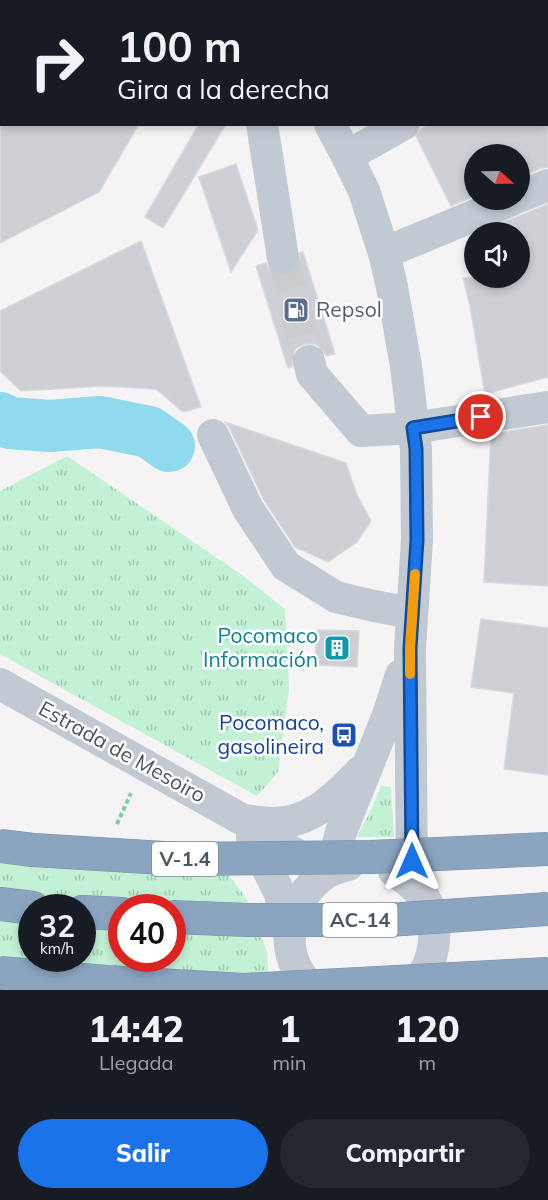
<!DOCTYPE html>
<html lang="es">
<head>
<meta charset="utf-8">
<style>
  :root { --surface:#171b24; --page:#242831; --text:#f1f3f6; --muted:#9ea1a6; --accent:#1a73e8 }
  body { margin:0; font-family:Mulish,sans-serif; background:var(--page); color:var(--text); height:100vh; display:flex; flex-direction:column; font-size:22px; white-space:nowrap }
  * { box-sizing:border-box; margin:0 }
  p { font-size:20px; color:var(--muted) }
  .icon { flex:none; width:33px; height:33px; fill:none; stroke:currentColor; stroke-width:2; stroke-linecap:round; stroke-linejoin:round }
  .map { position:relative; height:990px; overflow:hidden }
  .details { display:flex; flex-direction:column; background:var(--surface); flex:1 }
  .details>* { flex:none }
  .guide { position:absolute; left:0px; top:0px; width:549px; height:126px; box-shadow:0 3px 9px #0003; background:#171b24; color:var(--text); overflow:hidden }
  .needle { width:39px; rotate:110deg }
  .tools { position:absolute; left:464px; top:144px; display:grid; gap:12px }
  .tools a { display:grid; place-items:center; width:66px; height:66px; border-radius:50%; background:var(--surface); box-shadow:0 3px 9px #0003; font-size:30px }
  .speed { position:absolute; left:18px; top:894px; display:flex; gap:12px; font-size:30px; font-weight:700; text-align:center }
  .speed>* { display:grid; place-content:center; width:78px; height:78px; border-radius:50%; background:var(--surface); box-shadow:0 3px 9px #0003; line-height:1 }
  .speed small { font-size:15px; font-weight:400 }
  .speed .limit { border:9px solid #d22; background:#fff; color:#111 }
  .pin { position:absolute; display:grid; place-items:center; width:51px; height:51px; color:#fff; margin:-26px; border:3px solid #fff; border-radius:50%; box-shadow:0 2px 6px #0007 }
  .me { position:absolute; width:66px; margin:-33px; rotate:0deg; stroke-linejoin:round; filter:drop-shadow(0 0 4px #0008) }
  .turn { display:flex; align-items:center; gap:21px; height:126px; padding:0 18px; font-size:27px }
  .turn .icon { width:78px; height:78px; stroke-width:2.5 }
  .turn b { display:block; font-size:42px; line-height:51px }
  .eta { display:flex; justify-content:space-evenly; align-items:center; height:102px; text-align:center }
  .eta b { font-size:36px; font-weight:800; line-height:42px }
  .button { display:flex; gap:12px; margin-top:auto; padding:12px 18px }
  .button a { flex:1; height:69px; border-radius:36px; background:var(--accent); color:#fff; font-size:24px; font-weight:800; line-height:69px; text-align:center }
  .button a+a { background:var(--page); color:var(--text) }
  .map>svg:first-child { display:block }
  .grass { fill:url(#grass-tufts); fill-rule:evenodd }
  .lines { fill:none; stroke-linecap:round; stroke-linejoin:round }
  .river { stroke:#90daee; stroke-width:52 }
  .building { fill:#cdcfd5; stroke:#d7d9de; stroke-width:1.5 }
  .minor-tunnel { stroke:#caccce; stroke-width:32; stroke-dasharray:32 16; stroke-linecap:butt }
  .highway-casing { stroke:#7690ad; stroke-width:34 }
  .path { stroke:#7ad0a6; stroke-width:4; stroke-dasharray:4.5 3; stroke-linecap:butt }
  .minor { stroke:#c1cad2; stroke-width:32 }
  .highway { stroke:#8ba5c1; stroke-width:33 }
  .highway-bridge-casing { stroke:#7690ad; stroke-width:34; stroke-linecap:butt }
  .highway-bridge { stroke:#8ba5c1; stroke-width:33 }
  .route-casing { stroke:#114b97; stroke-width:15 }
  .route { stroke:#1a73e8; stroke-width:10 }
  .slow { stroke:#f59e0b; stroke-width:10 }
  .labels { text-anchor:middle; stroke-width:5; stroke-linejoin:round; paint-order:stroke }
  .shield { fill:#fff; stroke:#808990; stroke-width:1.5 }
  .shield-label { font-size:20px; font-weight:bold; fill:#4a5661 }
  .service-label { font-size:21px; fill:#4e5e75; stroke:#fff; text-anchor:start }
  .culture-label { font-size:21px; fill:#0d838f; stroke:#fff; text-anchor:end }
  .transit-label { font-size:21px; fill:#164399; stroke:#fff; text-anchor:end }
  .street-label { font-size:21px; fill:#4a5661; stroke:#fff }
</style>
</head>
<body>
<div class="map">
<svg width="548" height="990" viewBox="0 0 548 990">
  <defs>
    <pattern id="grass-tufts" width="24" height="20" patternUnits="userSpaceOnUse" patternTransform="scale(1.5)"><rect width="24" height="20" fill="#c3f1d5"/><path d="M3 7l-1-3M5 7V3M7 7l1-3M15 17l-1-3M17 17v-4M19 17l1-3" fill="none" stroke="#a0c6b0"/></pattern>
  </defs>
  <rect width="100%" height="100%" fill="#f5f3f3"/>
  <g class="grass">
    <polygon points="67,456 242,575 285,609 289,690 278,772 257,796 0,654 0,491"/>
    <polygon points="381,786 391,787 394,837 357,837 371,810"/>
    <path d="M 220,862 L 247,900 L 267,952 L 269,990 L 0,990 L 0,863 ZM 32,908 L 82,908 L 82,958 L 32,958 ZM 122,908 L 172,908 L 172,958 L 122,958 Z"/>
  </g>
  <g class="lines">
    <polyline class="river" points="0,418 10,423 49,426 100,422 149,432 169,446"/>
  </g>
  <g class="building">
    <polygon points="0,124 139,124 99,192 0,243"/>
    <polygon points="199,124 226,124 163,228 145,217"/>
    <polygon points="430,124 548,124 548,167 541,168 519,178 519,154 474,154 474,196 451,206 416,136 421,129"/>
    <polygon points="236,164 258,230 231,272 199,177"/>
    <polygon points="548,204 548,377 485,394 470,306 463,278 519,278 519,232 481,232"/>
    <polygon points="141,241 201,407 183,412 156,389 103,386 21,391 0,371 0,311"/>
    <polygon points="303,252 335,354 326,356 322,348 315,344 304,344 296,348 292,356 292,367 288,368 256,266 266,263 269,270 276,275 286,276 294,272 300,265 300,253"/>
    <polygon points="225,422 346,463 357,495 371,521 357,542 328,562 295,547 264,500 229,427"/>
    <polygon points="548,425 548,586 484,582 491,434"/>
    <polygon points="481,619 548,628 548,775 504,769 514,693 471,687"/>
    <polygon points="317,630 359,631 357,667 315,665"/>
  </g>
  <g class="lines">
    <polyline class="minor-tunnel" points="283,258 309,361"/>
    <g class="highway-casing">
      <g id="highway">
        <polyline points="0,904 33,908"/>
        <polyline points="82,912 122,914"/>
      </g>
    </g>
    <polyline class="path" points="117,824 131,793"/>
    <g class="minor">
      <polyline points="265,0 266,2"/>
      <polyline points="262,124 283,258"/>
      <polyline points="330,124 347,156 364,191 384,253 392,287 406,366 416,449 417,540 410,648 412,883"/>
      <polyline points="347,156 404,124"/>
      <polyline points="519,197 548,185"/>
      <polyline points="384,253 512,200"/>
      <polyline points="309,361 312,374 361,431 413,428 548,407"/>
      <polyline points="213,435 248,509 286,566 336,597 374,606 412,613"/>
      <polyline points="0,684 243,820 290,851 311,863"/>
      <path d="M 244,820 C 253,821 263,823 272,823 C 310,824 336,797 360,772"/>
      <polyline points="252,837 280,894 288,932"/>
      <polyline points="331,870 341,832 388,715 401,675"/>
      <path d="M 394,871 C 406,879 417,887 425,899 C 442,927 435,970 409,990"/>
      <path d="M 314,990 C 275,957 286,900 326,873 C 332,869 341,867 348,865"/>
    </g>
    <use href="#highway" class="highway"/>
    <g class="highway-bridge-casing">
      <g id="highway-bridge">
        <polyline points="0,846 33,850 180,859 371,857 548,849"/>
        <polyline points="172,917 248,920 388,920 548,909"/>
        <polyline points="0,973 106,982 244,990 548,974"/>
      </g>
    </g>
    <use href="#highway-bridge" class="highway-bridge"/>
  </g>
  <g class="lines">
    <g class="route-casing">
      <polyline id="route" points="412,861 410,648 417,540 416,449 413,428 481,417"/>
    </g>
    <use href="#route" class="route"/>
    <polyline class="slow" points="410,674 410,648 415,574"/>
  </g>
  <defs>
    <g id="fuel-square" transform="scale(1.35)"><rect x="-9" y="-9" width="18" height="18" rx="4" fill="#5c6f8a" stroke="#fff"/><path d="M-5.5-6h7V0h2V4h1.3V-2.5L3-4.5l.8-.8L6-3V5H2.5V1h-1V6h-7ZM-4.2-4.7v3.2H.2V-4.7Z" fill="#fff"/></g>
    <g id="building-square" transform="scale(1.35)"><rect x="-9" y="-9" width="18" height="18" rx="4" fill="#0f9aa8" stroke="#fff"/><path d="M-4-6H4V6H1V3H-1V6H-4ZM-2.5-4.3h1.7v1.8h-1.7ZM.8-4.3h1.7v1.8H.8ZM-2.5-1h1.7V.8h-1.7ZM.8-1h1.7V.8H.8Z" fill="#fff"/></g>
    <g id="bus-square" transform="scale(1.35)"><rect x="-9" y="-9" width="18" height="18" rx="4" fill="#1a4fb4" stroke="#fff"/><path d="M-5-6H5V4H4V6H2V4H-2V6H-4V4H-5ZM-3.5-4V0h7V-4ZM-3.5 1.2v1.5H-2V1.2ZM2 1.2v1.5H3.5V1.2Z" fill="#fff"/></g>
  </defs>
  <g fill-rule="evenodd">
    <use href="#fuel-square" x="296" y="310"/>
    <use href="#building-square" x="337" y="648"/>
    <use href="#bus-square" x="344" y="735"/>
  </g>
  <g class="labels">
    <g class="shield">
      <rect x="152" y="842" width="66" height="34" rx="4.5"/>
      <rect x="322.5" y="903" width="75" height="34" rx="4.5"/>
    </g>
    <g class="shield-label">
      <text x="185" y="866">V-1.4</text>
      <text x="360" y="927">AC-14</text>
    </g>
    <g class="service-label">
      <text x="316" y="317">Repsol</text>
    </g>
    <g class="culture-label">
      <text x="318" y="643">Pocomaco<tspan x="318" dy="24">Información</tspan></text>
    </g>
    <g class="transit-label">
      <text x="324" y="730">Pocomaco,<tspan x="324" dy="24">gasolineira</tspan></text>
    </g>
    <g class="street-label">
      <text transform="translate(122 752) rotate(29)" y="7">Estrada de Mesoiro</text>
    </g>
  </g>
</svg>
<div class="tools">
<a><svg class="needle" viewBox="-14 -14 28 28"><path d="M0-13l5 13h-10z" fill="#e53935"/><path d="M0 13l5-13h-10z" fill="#9ea1a6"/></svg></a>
<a><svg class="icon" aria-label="sound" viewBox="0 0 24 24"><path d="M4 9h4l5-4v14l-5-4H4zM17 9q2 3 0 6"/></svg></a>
</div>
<div class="speed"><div>32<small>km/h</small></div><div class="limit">40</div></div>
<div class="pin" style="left:481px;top:417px;background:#d93025"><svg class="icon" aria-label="arrive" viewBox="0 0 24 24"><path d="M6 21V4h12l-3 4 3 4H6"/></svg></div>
<svg class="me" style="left:412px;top:861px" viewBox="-20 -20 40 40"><path d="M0-17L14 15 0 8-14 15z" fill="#1a73e8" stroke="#fff" stroke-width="4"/></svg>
<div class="guide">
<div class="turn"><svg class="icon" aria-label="right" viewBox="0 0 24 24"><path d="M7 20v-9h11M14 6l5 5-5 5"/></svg><div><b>100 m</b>Gira a la derecha</div></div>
</div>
</div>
<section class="details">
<div class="eta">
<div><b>14:42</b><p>Llegada</p></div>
<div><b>1</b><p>min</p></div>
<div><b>120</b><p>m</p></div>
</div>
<div class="button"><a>Salir</a><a>Compartir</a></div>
</section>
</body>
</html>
